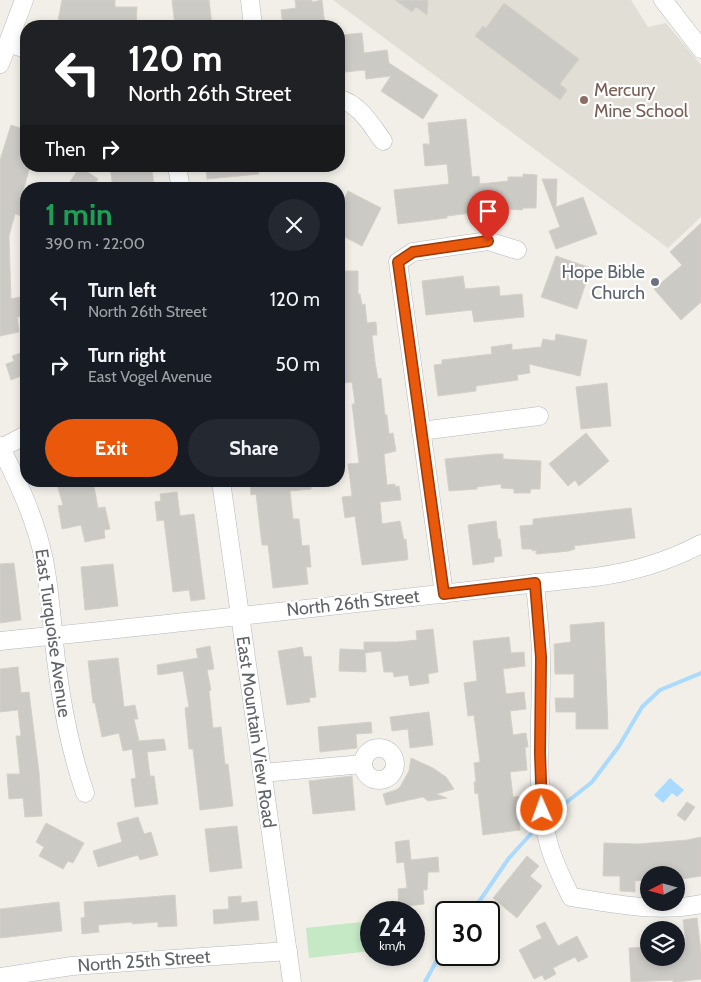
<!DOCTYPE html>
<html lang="en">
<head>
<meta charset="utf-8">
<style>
  :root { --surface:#171b24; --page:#242831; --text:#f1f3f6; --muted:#9ea1a6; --accent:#ea580c }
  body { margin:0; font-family:Cabin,sans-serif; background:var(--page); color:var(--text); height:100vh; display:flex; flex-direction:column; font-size:19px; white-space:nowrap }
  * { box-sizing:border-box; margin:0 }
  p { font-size:16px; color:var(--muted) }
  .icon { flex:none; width:28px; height:28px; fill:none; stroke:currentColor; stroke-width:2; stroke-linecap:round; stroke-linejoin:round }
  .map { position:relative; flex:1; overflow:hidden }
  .panel { position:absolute; left:20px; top:182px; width:325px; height:305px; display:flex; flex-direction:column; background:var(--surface); border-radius:20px; box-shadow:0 2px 8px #0003 }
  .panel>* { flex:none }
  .top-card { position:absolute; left:20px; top:20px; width:325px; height:152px; border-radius:20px; box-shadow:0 2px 8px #0003; background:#202124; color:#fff; overflow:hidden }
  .needle { width:32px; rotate:264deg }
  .fabs { position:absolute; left:640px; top:866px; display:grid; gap:10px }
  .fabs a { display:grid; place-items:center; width:45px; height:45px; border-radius:50%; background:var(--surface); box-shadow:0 2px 8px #0003; font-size:25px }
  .speed { position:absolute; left:360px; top:901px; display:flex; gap:10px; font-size:25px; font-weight:700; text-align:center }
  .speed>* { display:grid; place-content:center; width:65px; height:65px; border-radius:50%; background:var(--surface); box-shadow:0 2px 8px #0003; line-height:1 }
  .speed small { font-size:12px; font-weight:400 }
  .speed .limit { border:2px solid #111; border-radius:8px; background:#fff; color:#111 }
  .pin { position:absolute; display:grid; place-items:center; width:42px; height:42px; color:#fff; margin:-51px -21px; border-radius:50% 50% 50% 0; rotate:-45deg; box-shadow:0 0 5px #0007 }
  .pin .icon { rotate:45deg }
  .me { position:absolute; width:55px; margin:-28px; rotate:358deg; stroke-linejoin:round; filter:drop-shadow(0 0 4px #0008) }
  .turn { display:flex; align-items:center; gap:18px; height:105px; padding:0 25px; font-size:22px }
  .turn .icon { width:65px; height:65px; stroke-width:2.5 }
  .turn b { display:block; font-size:35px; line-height:42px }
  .then { display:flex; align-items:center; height:48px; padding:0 25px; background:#0003; gap:10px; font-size:19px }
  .round { display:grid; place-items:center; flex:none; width:52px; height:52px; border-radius:26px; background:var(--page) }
  .head { display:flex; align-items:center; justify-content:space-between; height:85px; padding:0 25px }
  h1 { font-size:30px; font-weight:800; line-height:38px; color:#1e9e55 }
  .action { display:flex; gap:10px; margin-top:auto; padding:10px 25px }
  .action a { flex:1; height:58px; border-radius:30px; background:var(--accent); color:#fff; font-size:20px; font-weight:800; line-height:58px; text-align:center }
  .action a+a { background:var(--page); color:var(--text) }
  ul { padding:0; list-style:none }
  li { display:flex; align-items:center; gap:15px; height:65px; padding:0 25px }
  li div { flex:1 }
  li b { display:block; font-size:19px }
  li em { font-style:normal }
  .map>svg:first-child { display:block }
  .education { fill:#e1ded6 }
  .green { fill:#c5e8c5 }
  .water { fill:#aadaff }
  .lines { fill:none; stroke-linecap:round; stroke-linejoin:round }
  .stream { stroke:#aadaff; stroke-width:4 }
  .building { fill:#cccac5; stroke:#d6d1c6 }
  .minor-casing { stroke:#b5b8bc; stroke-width:19 }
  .minor { stroke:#fff; stroke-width:18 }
  .route-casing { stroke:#983908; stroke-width:12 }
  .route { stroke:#ea580c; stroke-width:9 }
  .education-dot { fill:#8d6e63; stroke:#fff; stroke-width:2 }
  .worship-dot { fill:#6b7280; stroke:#fff; stroke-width:2 }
  .labels { text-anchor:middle; stroke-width:4.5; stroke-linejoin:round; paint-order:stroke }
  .education-label { font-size:18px; fill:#785e54; stroke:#fff; text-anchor:start }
  .worship-label { font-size:18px; fill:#5b616d; stroke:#fff; text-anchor:end }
  .street-label { font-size:18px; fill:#5f6368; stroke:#fff }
</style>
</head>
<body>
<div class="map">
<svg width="701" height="982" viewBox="0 0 701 982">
  <rect width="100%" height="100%" fill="#f1efe8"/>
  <polygon class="education" points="333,0 631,0 648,27 666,23 701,65 701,217 668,248"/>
  <polygon class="green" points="371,921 371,951 309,958 306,928"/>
  <polygon class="water" points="670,778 684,790 677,797 672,793 663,803 654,795"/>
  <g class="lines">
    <g class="stream">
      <polyline points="548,817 592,782 619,746 642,707 660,690 701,673"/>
      <polyline points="472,912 509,858 539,825"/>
      <polyline points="425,982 437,960 446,948"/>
    </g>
  </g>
  <g class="building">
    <polygon points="62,0 115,0 115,7 137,7 136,26 100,26 75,21 74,26 57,26"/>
    <polygon points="172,0 209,0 212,26 175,26"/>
    <polygon points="295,0 312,0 312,2 322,0 325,26 283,26 281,10 296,8"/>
    <polygon points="395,0 428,0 427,15 416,7 412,12"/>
    <polygon points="504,3 579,59 560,84 567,90 560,100 475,36 483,26 486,28"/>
    <polygon points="362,33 364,53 387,50 389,63 438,95 423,119 381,91 391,76 366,79 365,70 345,72 341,35"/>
    <polygon points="466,119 472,177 479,176 480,184 508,181 508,177 523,177 523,174 537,175 536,208 523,208 522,210 503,209 447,216 447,218 398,224 394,190 449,184 447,164 425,166 423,144 430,144 428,123"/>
    <polygon points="11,125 26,130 26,166 30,166 23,191 26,191 26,197 22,216 15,214 9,236 11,299 20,297 23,316 17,317 19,332 0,336 0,160"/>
    <polygon points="110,166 152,166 154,189 113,189"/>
    <polygon points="206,166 258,166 259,174 207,179"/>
    <polygon points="80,167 98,179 91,189 65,189"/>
    <polygon points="542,179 557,179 556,207 583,197 597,234 556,249 549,231 560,227"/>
    <polygon points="348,191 381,208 362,246 339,234 339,210"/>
    <polygon points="701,223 701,302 681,320 654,289 682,265 670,252"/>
    <polygon points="556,256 591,268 577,309 541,297"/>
    <polygon points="339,271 358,271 358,294 360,294 362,305 365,304 367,323 376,322 377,335 372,335 375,362 378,379 381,378 385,415 387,415 389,434 393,433 396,451 384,454 387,485 395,484 395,487 399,486 401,500 380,502 382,524 400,521 404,540 406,539 408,559 406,560 362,565 355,516 345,518 342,497 352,496 348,464 359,463 352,404 355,404 352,382 344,383 340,340 339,340"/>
    <polygon points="463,276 465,289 499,286 500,296 522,294 524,317 474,322 472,310 426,315 422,281"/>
    <polygon points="556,334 587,340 580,376 529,364 530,373 517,375 518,380 476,386 476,391 438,396 434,365 442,364 442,360 492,354 491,347 512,344 512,350 541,347 543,339 555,341"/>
    <polygon points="26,351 26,374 11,380 6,364 14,361 12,356"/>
    <polygon points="607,383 611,426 581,429 576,387"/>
    <polygon points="586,433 609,461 579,486 575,480 568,486 549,464"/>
    <polygon points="494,454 503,454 503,459 541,461 540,489 531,489 530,493 514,493 514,489 501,488 501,484 477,487 477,489 449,491 445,459"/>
    <polygon points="56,481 93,481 98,508 105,507 110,529 104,530 105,538 85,542 81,525 62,529 58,506 63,505"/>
    <polygon points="250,481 311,481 311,489 290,491 293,519 299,519 302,546 309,545 311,567 306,567 308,584 273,588 268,545 262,545 256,494 251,495"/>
    <polygon points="177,492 180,516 194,514 205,599 191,601 189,590 173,592 164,520 157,521 155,502 161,501 160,494"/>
    <polygon points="631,508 635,538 574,546 575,549 569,551 538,554 536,554 536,550 532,551 532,549 522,549 520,526 533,525 533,519"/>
    <polygon points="496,521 498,539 500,539 502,556 494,557 494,562 473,565 468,525"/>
    <polygon points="14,563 21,620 0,623 0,564"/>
    <polygon points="113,564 118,606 85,610 81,567"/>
    <polygon points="604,622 608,729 576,729 576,712 556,712 555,698 574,698 574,674 555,674 554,644 571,642 570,625"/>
    <polygon points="433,629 438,672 428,674 429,683 410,686 408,675 394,677 393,672 384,672 381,651 365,653 366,672 339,671 340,649 364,650 364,642 397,642 417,640 416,631"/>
    <polygon points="509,637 511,653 524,652 525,666 503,669 506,694 524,692 526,709 510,711 513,735 526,733 528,747 525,747 527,770 510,772 513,797 528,796 530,810 518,811 520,830 483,835 478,793 475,794 474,782 476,782 474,763 480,762 474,715 468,716 464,683 477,681 473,641"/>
    <polygon points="210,646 214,669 207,670 211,690 209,691 213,728 221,727 225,764 228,764 233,806 200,810 193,749 189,749 185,708 189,707 183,671 158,675 157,665 198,658 196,649"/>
    <polygon points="302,647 304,657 311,656 316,697 309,698 310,702 287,705 278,651"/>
    <polygon points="118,658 124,707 135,705 138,719 134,719 139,741 164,739 166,750 147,752 150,776 154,776 158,804 135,807 131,779 136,778 132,749 123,751 119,733 102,737 95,703 93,703 88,661"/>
    <polygon points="18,667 21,693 29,692 39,772 42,816 25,817 23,798 9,799 7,774 20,774 16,736 21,736 18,710 0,712 0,669"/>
    <polygon points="429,712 433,745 410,748 408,729 392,731 390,717"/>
    <polygon points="371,722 372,733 356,734 357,748 320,752 318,727"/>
    <polygon points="411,758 433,768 446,777 454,789 436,794 447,798 428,801 423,797 386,805 383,794 396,790 400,787 409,771"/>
    <polygon points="352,776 355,810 313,814 309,781"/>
    <polygon points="687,802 695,807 685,821 677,815"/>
    <polygon points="138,817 144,834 151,832 158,855 140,860 138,855 98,867 93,851 122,842 117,823"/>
    <polygon points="46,823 84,843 73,863 68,861 63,869 39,856 44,847 36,842"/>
    <polygon points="237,826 242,868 210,872 205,829"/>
    <polygon points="701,837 701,876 676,880 676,875 649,875 649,880 635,881 635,892 620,891 620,876 603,876 604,843 638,844 687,840"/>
    <polygon points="409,840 411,860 438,857 439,872 428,872 427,890 423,890 424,904 399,907 398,889 407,888 404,862 397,863 395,842"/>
    <polygon points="527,856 539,866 530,876 542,886 517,918 493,898"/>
    <polygon points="175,895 177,926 158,927 158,922 132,924 132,922 98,925 99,932 82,934 81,918 85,917 84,902"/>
    <polygon points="241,896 241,903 257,901 259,920 214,924 213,910 229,909 228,897"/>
    <polygon points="59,902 62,931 0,938 0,909"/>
    <polygon points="697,918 701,952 701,979 677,982 673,982 673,980 631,982 629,948 649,947 649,958 676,958 676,944 686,943 683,920"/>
    <polygon points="545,922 558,946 577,936 588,957 578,962 575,957 553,968 556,974 545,980 542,975 534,979 519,950 542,938 536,926"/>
  </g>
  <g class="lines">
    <g class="minor-casing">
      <g id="minor">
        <polyline points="250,0 253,26"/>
        <polyline points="663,0 701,49"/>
        <polyline points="8,43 26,49"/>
        <polyline points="0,64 24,0"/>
        <path d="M 339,99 C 359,103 372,126 383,141"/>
        <polyline points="177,166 181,189"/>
        <polyline points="421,431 539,416"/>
        <path d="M 0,446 C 18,482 36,520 44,560 C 48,580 50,600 52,621 C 57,679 66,738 85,793"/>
        <polyline points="1,448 26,435"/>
        <polyline points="221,481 292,982"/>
        <path d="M 535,583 C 537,609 541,634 541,659 C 542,717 533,789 549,845 C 554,863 563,880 571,897 C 614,904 658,913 701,904"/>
        <polyline points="444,594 398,262 413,252 488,241 517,250"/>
        <path d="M 0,641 C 199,622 397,598 595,577 C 633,572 667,562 701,544"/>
        <circle cx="379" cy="764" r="16"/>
        <polyline points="262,773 363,764"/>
        <polyline points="0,977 72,966 288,951"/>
      </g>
    </g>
    <use href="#minor" class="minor"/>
  </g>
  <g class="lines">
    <g class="route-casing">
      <polyline id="route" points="488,241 413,252 398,262 444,594 535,583 541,657 540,753 542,810"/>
    </g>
    <use href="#route" class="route"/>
  </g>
  <circle class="education-dot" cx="584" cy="100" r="5"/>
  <circle class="worship-dot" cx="655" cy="282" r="5"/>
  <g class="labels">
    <g class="education-label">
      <text x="594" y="96">Mercury<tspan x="594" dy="21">Mine School</tspan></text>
    </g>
    <g class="worship-label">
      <text x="645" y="278">Hope Bible<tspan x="645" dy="21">Church</tspan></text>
    </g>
    <g class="street-label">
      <text transform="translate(353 603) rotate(-6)" y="6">North 26th Street</text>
      <text transform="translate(53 633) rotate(82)" y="6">East Turquoise Avenue</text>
      <text transform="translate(256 732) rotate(82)" y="6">East Mountain View Road</text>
      <text transform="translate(144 961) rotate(-4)" y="6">North 25th Street</text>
    </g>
  </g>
</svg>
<div class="fabs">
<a><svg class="needle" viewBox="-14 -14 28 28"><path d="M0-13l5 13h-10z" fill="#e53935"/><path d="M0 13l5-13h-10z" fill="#9ea1a6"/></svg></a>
<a><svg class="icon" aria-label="layers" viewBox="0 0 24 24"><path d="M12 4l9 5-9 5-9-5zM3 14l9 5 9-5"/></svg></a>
</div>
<div class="speed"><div>24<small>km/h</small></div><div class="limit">30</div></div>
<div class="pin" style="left:488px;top:241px;background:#d93025"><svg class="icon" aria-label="arrive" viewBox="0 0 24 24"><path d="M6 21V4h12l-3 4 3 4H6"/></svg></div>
<svg class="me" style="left:542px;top:810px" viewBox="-20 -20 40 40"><circle r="17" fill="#ea580c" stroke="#fff" stroke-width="3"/><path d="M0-11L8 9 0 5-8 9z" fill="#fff"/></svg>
<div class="top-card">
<div class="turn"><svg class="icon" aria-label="left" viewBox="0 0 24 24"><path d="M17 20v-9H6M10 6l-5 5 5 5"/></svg><div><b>120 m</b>North 26th Street</div></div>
<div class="then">Then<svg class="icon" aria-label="right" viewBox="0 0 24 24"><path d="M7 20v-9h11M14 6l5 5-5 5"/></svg></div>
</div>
<section class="panel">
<div class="head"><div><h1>1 min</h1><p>390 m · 22:00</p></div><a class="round"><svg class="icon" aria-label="close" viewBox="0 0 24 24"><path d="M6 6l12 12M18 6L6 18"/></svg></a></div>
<ul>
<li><svg class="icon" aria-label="left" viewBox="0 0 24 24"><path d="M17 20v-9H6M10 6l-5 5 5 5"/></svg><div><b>Turn left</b><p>North 26th Street</p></div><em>120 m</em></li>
<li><svg class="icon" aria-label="right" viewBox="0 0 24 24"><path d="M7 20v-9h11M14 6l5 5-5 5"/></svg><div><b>Turn right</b><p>East Vogel Avenue</p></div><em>50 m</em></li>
</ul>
<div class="action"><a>Exit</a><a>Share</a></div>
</section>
</div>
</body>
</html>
